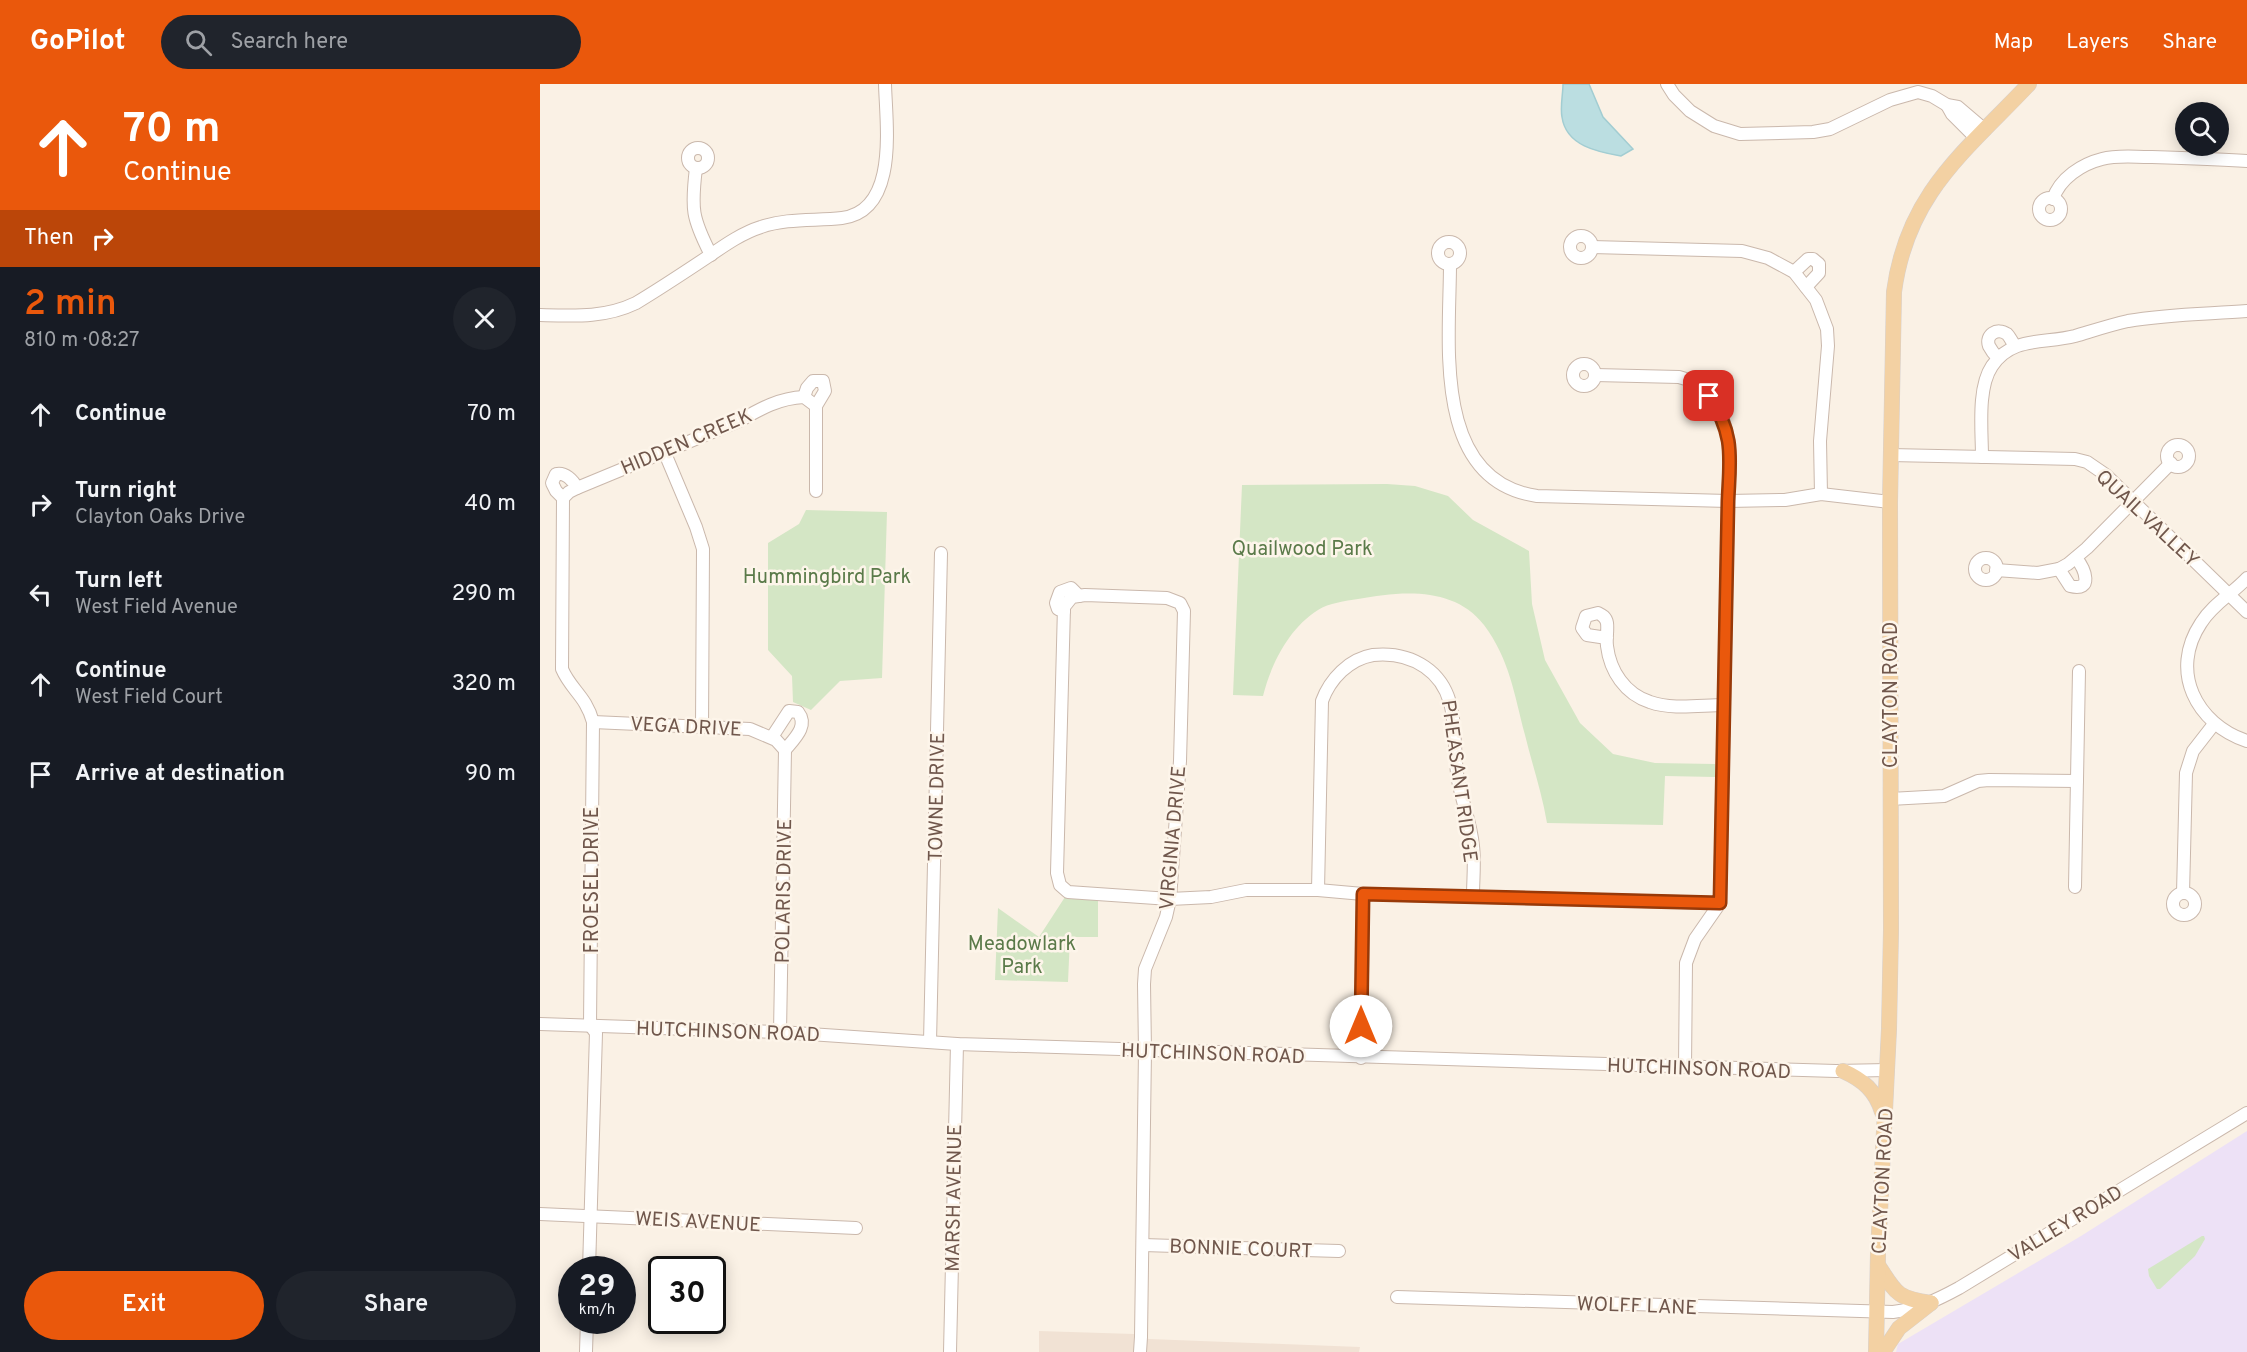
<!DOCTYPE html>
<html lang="en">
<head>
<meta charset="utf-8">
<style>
  :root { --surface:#171b24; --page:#20242c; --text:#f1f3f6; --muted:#9ea1a6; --accent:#ea580c }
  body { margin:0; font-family:Overpass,sans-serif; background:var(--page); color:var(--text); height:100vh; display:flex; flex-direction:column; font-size:22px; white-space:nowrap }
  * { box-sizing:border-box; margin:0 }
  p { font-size:20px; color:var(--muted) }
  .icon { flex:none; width:33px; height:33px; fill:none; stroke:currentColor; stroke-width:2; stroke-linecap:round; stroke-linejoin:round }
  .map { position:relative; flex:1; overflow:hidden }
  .drawer { display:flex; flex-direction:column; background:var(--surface); width:540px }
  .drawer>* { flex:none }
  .hud { background:#ea580c; color:#fff; overflow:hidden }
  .tools { position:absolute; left:1635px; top:18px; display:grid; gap:12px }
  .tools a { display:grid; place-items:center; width:54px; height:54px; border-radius:50%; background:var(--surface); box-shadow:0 3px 15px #0003; font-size:30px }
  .speed { position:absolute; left:18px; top:1172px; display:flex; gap:12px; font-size:30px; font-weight:700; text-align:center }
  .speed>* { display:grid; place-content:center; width:78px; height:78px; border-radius:50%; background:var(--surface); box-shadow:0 3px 15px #0003; line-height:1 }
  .speed small { font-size:15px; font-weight:400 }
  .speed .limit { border:3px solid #111; border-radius:9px; background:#fff; color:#111 }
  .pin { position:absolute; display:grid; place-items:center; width:51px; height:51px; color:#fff; margin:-26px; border-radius:12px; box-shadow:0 3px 9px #0006 }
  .me { position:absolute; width:66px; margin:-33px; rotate:0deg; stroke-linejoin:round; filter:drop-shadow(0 0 4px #0008) }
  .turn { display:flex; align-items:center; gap:21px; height:126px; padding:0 24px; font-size:27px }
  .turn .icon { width:78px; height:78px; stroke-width:2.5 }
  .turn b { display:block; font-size:42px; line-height:51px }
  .then { display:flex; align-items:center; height:57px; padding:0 24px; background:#0003; gap:12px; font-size:22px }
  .round { display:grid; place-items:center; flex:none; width:63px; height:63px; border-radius:32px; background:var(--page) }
  .head { display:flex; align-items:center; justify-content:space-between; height:102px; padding:0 24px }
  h1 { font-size:36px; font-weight:600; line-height:45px; color:var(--accent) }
  .action { display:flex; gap:12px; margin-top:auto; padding:12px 24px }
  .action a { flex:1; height:69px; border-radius:36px; background:var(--accent); color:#fff; font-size:24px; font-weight:600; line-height:69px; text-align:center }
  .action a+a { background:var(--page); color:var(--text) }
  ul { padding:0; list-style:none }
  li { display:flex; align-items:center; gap:18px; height:90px; padding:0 24px }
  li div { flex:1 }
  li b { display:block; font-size:22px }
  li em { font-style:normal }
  header { display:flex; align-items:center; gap:36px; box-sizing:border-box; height:84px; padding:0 30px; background:var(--accent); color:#fff }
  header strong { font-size:28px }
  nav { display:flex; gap:33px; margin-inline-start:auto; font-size:21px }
  .search { width:420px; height:54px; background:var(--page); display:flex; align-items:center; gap:15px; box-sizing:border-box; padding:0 21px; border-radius:33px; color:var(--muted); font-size:22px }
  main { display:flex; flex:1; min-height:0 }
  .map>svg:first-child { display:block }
  .residential { fill:#f1e2d4 }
  .education { fill:#ede1f6 }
  .green { fill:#d4e6c5 }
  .water { fill:#bbdee1; stroke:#a2cdd2; stroke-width:1.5 }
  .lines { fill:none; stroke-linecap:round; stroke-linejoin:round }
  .minor-casing { stroke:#cab8ac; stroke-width:14 }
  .major-casing { stroke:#d7d0cd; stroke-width:16 }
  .minor { stroke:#fff; stroke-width:12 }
  .major { stroke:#f3d1a3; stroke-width:15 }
  .route-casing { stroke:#983908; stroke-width:15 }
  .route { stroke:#ea580c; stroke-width:10 }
  .labels { text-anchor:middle; stroke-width:5; stroke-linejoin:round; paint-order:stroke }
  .street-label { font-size:20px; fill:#70574c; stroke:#fdf5ea }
  .park-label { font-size:20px; fill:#5a7a49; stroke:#fdf5ea }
</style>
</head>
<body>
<header>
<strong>GoPilot</strong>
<div class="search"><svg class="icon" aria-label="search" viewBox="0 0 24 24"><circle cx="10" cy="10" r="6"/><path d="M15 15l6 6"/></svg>Search here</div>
<nav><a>Map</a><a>Layers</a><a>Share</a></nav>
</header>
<main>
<section class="drawer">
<div class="hud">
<div class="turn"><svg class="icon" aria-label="ahead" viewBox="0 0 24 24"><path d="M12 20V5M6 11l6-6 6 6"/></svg><div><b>70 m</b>Continue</div></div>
<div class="then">Then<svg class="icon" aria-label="right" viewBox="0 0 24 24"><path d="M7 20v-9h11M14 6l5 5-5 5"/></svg></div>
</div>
<div class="head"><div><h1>2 min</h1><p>810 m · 08:27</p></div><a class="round"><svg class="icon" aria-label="close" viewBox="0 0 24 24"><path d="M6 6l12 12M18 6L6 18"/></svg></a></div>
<ul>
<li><svg class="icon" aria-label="ahead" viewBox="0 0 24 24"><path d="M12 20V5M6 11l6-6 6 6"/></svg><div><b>Continue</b></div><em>70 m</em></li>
<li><svg class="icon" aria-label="right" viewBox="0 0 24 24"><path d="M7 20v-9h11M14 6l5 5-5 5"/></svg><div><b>Turn right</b><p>Clayton Oaks Drive</p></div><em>40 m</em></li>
<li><svg class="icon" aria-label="left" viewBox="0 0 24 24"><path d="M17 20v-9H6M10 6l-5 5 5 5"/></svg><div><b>Turn left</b><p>West Field Avenue</p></div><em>290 m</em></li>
<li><svg class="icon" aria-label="ahead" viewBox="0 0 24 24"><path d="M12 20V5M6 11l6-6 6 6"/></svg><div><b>Continue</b><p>West Field Court</p></div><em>320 m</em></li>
<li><svg class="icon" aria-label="arrive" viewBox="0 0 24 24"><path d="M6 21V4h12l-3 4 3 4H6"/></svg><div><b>Arrive at destination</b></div><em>90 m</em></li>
</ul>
<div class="action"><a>Exit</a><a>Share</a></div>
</section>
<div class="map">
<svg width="1707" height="1268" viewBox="0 0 1707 1268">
  <rect width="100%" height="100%" fill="#faf1e5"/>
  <polygon class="residential" points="499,1247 594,1250 609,1255 820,1263 819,1268 499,1268"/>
  <polygon class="education" points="1707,1047 1707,1268 1356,1268 1358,1260 1541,1152"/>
  <g class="green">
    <path d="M 847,400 L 875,402 L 908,412 L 933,436 L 989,467 L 992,520 L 1005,576 L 1040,639 L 1073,670 L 1115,679 L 1175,680 L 1175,693 L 1125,692 L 1123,741 L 1007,739 C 1002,709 992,680 985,651 C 974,610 970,576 944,541 C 914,502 861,507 818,515 C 805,517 789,519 778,526 C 749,544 731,580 723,612 L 693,611 L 702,401 Z"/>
    <polygon points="266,426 347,428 342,594 300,597 271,626 253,618 252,592 228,566 228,459 259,440"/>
    <polygon points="525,813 558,815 558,853 530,853 528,898 455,896 458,824 499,853"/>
    <polygon points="1662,1152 1664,1152 1665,1155 1655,1172 1620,1205 1617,1205 1609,1192 1608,1185"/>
  </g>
  <path class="water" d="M 1023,0 L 1049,0 L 1063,33 L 1093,65 L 1081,72 C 1058,68 1026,62 1022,33 C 1020,23 1023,10 1023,0 Z"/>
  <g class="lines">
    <g class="minor-casing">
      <g id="minor">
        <polyline points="1127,0 1134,11 1150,27 1174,42 1200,50 1273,48 1290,45 1350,16 1378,8 1392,12 1407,21 1418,23 1445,46"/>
        <polyline points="1407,21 1412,30 1436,54"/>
        <circle cx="158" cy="74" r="10"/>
        <path d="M 156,84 C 151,125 152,134 171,171"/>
        <circle cx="1510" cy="125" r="11"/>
        <path d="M 1513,115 C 1520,94 1542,80 1562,75 C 1577,71 1593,73 1609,73 C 1641,74 1674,75 1707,77"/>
        <circle cx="1041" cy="163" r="11"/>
        <circle cx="909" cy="169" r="11"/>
        <polyline points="1052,163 1202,167 1228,174 1254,188 1276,216 1287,245 1288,262 1280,357 1281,410"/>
        <path d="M 910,180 C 910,257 891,397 997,412 L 1188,417 L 1245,416 L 1281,410 L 1350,418"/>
        <polyline points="1254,188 1268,175 1273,175 1279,180 1279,189 1266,203"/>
        <path d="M 0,231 C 34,232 65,234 96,219 C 121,204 145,188 169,172 C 185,161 202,149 221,143 C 247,134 275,137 302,134 C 359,127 346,40 345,0"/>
        <path d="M 1458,274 C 1455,271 1451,266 1449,262 C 1445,251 1457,243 1467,250 C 1470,253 1472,258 1475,262"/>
        <circle cx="1044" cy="291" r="11"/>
        <path d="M 1055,291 L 1139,293 L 1159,299 C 1195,337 1190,368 1188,417 L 1180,819 L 1155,855 L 1146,879 L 1145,983"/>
        <polyline points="264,313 267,304 273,297 283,297 285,307 276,322"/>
        <circle cx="1638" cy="372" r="11"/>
        <polyline points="124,367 156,443 163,465 162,642"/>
        <polyline points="1350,371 1535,375 1547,378 1566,391 1707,528"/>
        <path d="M 1442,373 C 1442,347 1437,304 1452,282 C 1472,252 1504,260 1535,252 C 1552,247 1570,241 1588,237 C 1627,230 1667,230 1707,227"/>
        <path d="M 23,414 L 22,585 C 31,606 46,612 53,638 L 50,941 L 56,949 L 49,1185"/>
        <path d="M 23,414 L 29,408 L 37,404 L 199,337 C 220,325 239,314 264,313 L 276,322 L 276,407"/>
        <path d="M 23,414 L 16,407 L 12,399 L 16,390 C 25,388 33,396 37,404"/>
        <circle cx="1446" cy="485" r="11"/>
        <path d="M 1519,485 L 1530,502 C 1554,508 1545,485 1536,474"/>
        <polyline points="1456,486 1498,489 1519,485 1528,480 1547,464 1631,379"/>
        <path d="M 1707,494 C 1692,510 1673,520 1661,539 C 1629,587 1656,640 1707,657"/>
        <polyline points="524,527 518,525 516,519 520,508 531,504 539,512"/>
        <path d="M 1067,554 L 1047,551 L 1042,544 L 1046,532 L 1058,529 C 1062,531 1066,533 1067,539 C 1068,546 1066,554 1067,562 C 1070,587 1085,610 1110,618 C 1132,626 1161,621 1184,621"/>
        <polyline points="53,638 210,645 236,656 245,666 240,948"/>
        <path d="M 232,653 L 249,627 L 258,628 C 269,642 254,655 245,666"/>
        <polyline points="1350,715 1404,712 1438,697 1449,696 1537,697"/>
        <polyline points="1535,803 1539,587"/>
        <path d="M 778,806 L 782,617 C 790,595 809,575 833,571 C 853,569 869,572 885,583 C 923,609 911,656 918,696 C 922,718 931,739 933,762 C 935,778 933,796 933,812"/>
        <polyline points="1643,809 1646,689 1653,667 1674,640"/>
        <circle cx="1644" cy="820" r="11"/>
        <polyline points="0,940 240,948 417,960 1296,987 1347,986"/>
        <polyline points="390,958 401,469"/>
        <polyline points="821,974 823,810"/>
        <polyline points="0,1130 316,1144"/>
        <polyline points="603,1161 799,1167"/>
        <path d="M 857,1213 L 1353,1228 C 1378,1225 1397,1216 1419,1204 L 1707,1029"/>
        <polyline points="46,1268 47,1236"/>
        <polyline points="410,1268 417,960"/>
        <polyline points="600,1268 601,1253 605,967 604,900 605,885 626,833 630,815 640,677 644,527 640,519 627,514 545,511 532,513 524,523 517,789 520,801 528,808 630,815 671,813 706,806 778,806 823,810 1180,819"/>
      </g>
    </g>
    <g class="major-casing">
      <g id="major">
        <path d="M 1303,987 C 1323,996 1336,1007 1342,1028"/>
        <path d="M 1338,1181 C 1356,1209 1356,1214 1391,1219"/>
        <path d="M 1336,1268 L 1338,1169 L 1349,945 L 1351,846 L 1350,418 L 1354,208 C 1367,109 1426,67 1489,0"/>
        <polyline points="1343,1268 1359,1244 1391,1219"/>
      </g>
    </g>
    <use href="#minor" class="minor"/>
    <use href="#major" class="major"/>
  </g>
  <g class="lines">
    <g class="route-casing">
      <path id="route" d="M 821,942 L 823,810 L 1180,819 L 1188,417 C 1190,373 1195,351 1169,312"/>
    </g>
    <use href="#route" class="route"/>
  </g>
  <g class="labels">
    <g class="street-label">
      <text transform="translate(146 357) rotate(-23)" y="7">HIDDEN CREEK</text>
      <text transform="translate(1608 434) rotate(43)" y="7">QUAIL VALLEY</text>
      <text transform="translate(1350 611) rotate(-90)" y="7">CLAYTON ROAD</text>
      <text transform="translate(146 642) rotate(3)" y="7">VEGA DRIVE</text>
      <text transform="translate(920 697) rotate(82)" y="7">PHEASANT RIDGE</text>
      <text transform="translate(396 713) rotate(-89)" y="7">TOWNE DRIVE</text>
      <text transform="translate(632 754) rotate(-85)" y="7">VIRGINIA DRIVE</text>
      <text transform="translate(51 796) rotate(-90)" y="7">FROESEL DRIVE</text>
      <text transform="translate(243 807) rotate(-89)" y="7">POLARIS DRIVE</text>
      <text transform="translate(188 947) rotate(2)" y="7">HUTCHINSON ROAD</text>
      <text transform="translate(673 969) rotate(2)" y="7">HUTCHINSON ROAD</text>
      <text transform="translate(1159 984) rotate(2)" y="7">HUTCHINSON ROAD</text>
      <text transform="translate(1342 1097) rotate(-87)" y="7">CLAYTON ROAD</text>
      <text transform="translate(413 1114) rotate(-89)" y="7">MARSH AVENUE</text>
      <text transform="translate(158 1137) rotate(3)" y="7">WEIS AVENUE</text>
      <text transform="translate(1525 1139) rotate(-31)" y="7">VALLEY ROAD</text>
      <text transform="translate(701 1164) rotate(2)" y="7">BONNIE COURT</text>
      <text transform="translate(1097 1221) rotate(2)" y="7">WOLFF LANE</text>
    </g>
    <g class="park-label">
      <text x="762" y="471">Quailwood Park</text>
      <text x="287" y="499">Hummingbird Park</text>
      <text x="482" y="866">Meadowlark<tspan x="482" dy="23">Park</tspan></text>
    </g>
  </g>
</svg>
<div class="tools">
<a><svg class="icon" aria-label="search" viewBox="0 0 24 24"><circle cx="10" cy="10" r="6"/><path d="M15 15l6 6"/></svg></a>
</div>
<div class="speed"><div>29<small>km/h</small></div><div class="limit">30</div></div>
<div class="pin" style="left:1169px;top:312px;background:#d93025"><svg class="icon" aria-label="arrive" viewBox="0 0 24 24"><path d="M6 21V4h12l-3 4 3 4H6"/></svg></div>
<svg class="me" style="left:821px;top:942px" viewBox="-20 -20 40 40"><circle r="19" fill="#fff"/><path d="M0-13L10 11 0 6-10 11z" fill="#ea580c"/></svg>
</div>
</main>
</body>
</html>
